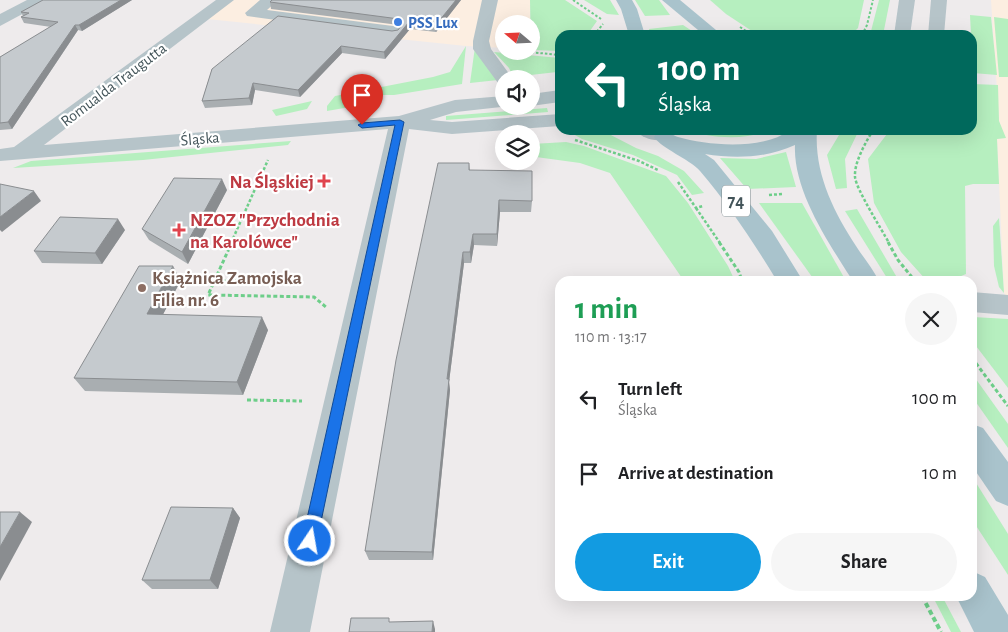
<!DOCTYPE html>
<html lang="en">
<head>
<meta charset="utf-8">
<style>
  :root { --surface:#fff; --page:#f6f6f6; --text:#202124; --muted:#757577; --accent:#129be1 }
  body { margin:0; font-family:"Alegreya Sans",sans-serif; background:var(--page); color:var(--text); height:100vh; display:flex; flex-direction:column; font-size:19px; white-space:nowrap }
  * { box-sizing:border-box; margin:0 }
  p { font-size:16px; color:var(--muted) }
  .icon { flex:none; width:28px; height:28px; fill:none; stroke:currentColor; stroke-width:2; stroke-linecap:round; stroke-linejoin:round }
  .map { position:relative; flex:1; overflow:hidden }
  .sheet { position:absolute; left:555px; top:276px; width:422px; height:325px; display:flex; flex-direction:column; background:var(--surface); border-radius:15px; box-shadow:0 5px 20px #0002 }
  .sheet>* { flex:none }
  .hud { position:absolute; left:555px; top:30px; width:422px; height:105px; border-radius:15px; box-shadow:0 5px 20px #0002; background:#00695c; color:#fff; overflow:hidden }
  .needle { width:32px; rotate:289deg }
  .tools { position:absolute; left:495px; top:15px; display:grid; gap:10px }
  .tools a { display:grid; place-items:center; width:45px; height:45px; border-radius:50%; background:var(--surface); box-shadow:0 5px 20px #0002; font-size:25px }
  .pin { position:absolute; display:grid; place-items:center; width:42px; height:42px; color:#fff; margin:-51px -21px; border-radius:50% 50% 50% 0; rotate:-45deg; box-shadow:0 0 5px #0007 }
  .pin .icon { rotate:45deg }
  .me { position:absolute; width:55px; margin:-28px; rotate:12deg; stroke-linejoin:round; filter:drop-shadow(0 0 4px #0008) }
  .turn { display:flex; align-items:center; gap:18px; height:105px; padding:0 20px; font-size:22px }
  .turn .icon { width:65px; height:65px; stroke-width:2.5 }
  .turn b { display:block; font-size:35px; line-height:42px }
  .round { display:grid; place-items:center; flex:none; width:52px; height:52px; border-radius:26px; background:var(--page) }
  .summary { display:flex; align-items:center; justify-content:space-between; height:85px; padding:0 20px }
  h1 { font-size:30px; font-weight:700; line-height:38px; color:#1e9e55 }
  .action { display:flex; gap:10px; margin-top:auto; padding:10px 20px }
  .action a { flex:1; height:58px; border-radius:30px; background:var(--accent); color:#fff; font-size:20px; font-weight:700; line-height:58px; text-align:center }
  .action a+a { background:var(--page); color:var(--text) }
  ul { padding:0; list-style:none }
  li { display:flex; align-items:center; gap:15px; height:75px; padding:0 20px }
  li div { flex:1 }
  li b { display:block; font-size:19px }
  li em { font-style:normal }
  .map>svg:first-child { display:block }
  .commercial { fill:#fceee1 }
  .green { fill:#b6efbf }
  .lines { fill:none; stroke-linecap:round; stroke-linejoin:round }
  .path-far3 { stroke:#6dce89; stroke-width:2; stroke-dasharray:2.5 2; stroke-linecap:butt }
  .path-far2 { stroke:#6dce89; stroke-width:2.5; stroke-dasharray:3 2; stroke-linecap:butt }
  .path-far1 { stroke:#6dce89; stroke-width:3; stroke-dasharray:4 2.5; stroke-linecap:butt }
  .path { stroke:#6dce89; stroke-width:4; stroke-dasharray:5 3; stroke-linecap:butt }
  .minor { fill:#b6c4c9; fill-rule:evenodd }
  .major { fill:#a9c3cc; fill-rule:evenodd }
  .wall { fill:#a9aeb1 }
  .shaded-wall { fill:#8a8d90 }
  .building { fill:#c5cace; stroke:#8a8d90 }
  .route { fill:#1a73e8; stroke:#114b97 }
  .shop-dot { fill:#3f7fe0; stroke:#fff; stroke-width:2 }
  .health-dot { fill:#e0444e; stroke:#fff; stroke-width:2 }
  .education-dot { fill:#8d6e63; stroke:#fff; stroke-width:2 }
  .labels { text-anchor:middle; stroke-width:4.5; stroke-linejoin:round; paint-order:stroke }
  .far-shop-label { font-size:16px; font-weight:bold; fill:#366cbe; stroke:#fff; text-anchor:start }
  .far-street-label { font-size:16px; fill:#435459; stroke:#fff }
  .shield { fill:#fff; stroke:#7b878b; stroke-width:1 }
  .shield-label { font-size:18px; font-weight:bold; fill:#435459 }
  .health-label { font-size:19px; font-weight:bold; fill:#be3a42; stroke:#fff; text-anchor:end }
  .education-label { font-size:19px; font-weight:bold; fill:#785e54; stroke:#fff; text-anchor:start }
</style>
</head>
<body>
<div class="map">
<svg width="1008" height="632" viewBox="0 0 1008 632">
  <rect width="100%" height="100%" fill="#eeebec"/>
  <g class="commercial">
    <polygon points="233,0 530,0 530,24 504,24 504,48 466,46 207,19"/>
    <polygon points="991,0 1008,0 1008,299 1004,293 997,139 1005,138 999,121"/>
  </g>
  <g class="green">
    <polygon points="530,0 565,0 597,21 587,35 560,35 560,51 531,50"/>
    <polygon points="584,0 610,0 619,15 607,14"/>
    <polygon points="635,0 659,0 670,15 645,16"/>
    <polygon points="710,0 864,0 858,28 851,35 758,35 726,14"/>
    <polygon points="879,0 890,0 883,35 870,35"/>
    <polygon points="970,15 991,17 997,75 973,73"/>
    <polygon points="994,17 1008,19 1008,77 999,77"/>
    <polygon points="683,25 698,35 650,35 649,29"/>
    <polygon points="466,46 462,84 394,95 368,95 351,99 349,101 350,107 327,111 327,106 335,96 433,77 450,72"/>
    <polygon points="475,47 498,80 470,83"/>
    <polygon points="494,52 560,58 560,68 557,72 513,77 509,68"/>
    <polygon points="973,84 998,85 999,121 1006,138 997,139 999,184 973,184 965,186 966,274 949,281 927,281 901,252 874,203 868,159 890,130 972,130"/>
    <polygon points="312,101 307,109 276,116 272,110"/>
    <polygon points="547,108 548,112 446,120 446,116"/>
    <polygon points="572,130 607,133 636,148 658,156 684,171 704,193 692,195 677,175 633,155 582,139 575,135"/>
    <path d="M 682,130 L 769,130 C 741,142 710,137 682,130 Z"/>
    <polygon points="842,130 859,130 845,159 847,188 836,189 827,155"/>
    <polygon points="291,141 288,145 143,160 13,168 31,161"/>
    <polygon points="566,142 584,146 666,176 688,203 728,266 735,281 684,281 610,173 580,163 536,157 532,144"/>
    <polygon points="786,152 796,187 747,189 720,158 756,159"/>
    <polygon points="759,203 802,203 846,281 815,281"/>
    <polygon points="857,209 899,281 892,281 887,278 845,211"/>
    <polygon points="999,218 1004,293 999,287 994,266 993,226"/>
    <polygon points="973,317 1008,319 1008,388 973,342"/>
    <polygon points="973,375 1008,424 1008,448 973,398"/>
    <polygon points="973,478 1008,534 1008,575 973,521"/>
    <polygon points="942,596 961,632 951,632 933,597"/>
  </g>
  <g class="lines">
    <g class="path-far3">
      <polyline points="573,0 601,19"/>
      <polyline points="740,27 752,35"/>
      <polyline points="594,35 603,24"/>
      <polyline points="862,35 867,25 873,0"/>
      <polyline points="518,51 560,55"/>
    </g>
    <g class="path-far2">
      <path d="M 873,130 C 866,142 854,162 855,177 C 856,189 882,230 889,243"/>
      <polyline points="575,140 639,161 658,170"/>
      <polyline points="678,182 696,208 703,206"/>
      <polyline points="769,195 782,194"/>
      <polyline points="696,208 720,243"/>
      <polyline points="231,243 268,160"/>
    </g>
    <g class="path-far1">
      <polyline points="232,242 208,295 314,297 326,307"/>
      <polyline points="719,242 739,272 742,281"/>
      <polyline points="888,242 898,260 915,281"/>
      <polyline points="215,281 267,281"/>
      <polyline points="972,358 1008,406"/>
      <polyline points="247,400 302,401"/>
    </g>
    <polyline class="path" points="922,596 941,632"/>
    <g class="minor">
      <polygon points="27,0 46,0 43,3 0,26 0,14"/>
      <polygon points="216,0 234,0 44,145 399,116 455,100 504,96 504,106 510,106 456,112 430,120 452,122 560,114 560,126 452,134 409,129 310,632 270,632 388,129 0,161 0,149 14,147"/>
      <polygon points="260,0 278,0 267,10 393,26 399,27 401,31 399,35 393,36 247,16 245,13"/>
      <polygon points="482,0 498,0 489,41 491,49 513,79 504,79 504,84 498,83 473,49 473,41"/>
      <polygon points="899,0 915,0 910,35 894,35"/>
      <polygon points="931,0 947,0 944,35 928,35"/>
      <polygon points="560,90 560,102 531,106 531,94"/>
      <path d="M 636,130 L 665,130 L 669,135 L 666,139 C 656,142 642,139 636,130 Z"/>
      <polygon points="972,292 1008,295 1008,315 972,312"/>
    </g>
    <g class="major">
      <polygon points="616,0 632,0 637,9 645,35 629,35 621,9"/>
      <polygon points="662,0 680,0 722,35 704,35"/>
      <path d="M 790,130 L 817,130 C 814,172 833,211 856,246 C 863,257 873,269 879,281 L 853,281 L 847,272 C 825,237 793,188 795,145 C 767,158 735,159 705,154 L 714,160 L 772,231 L 803,281 L 777,281 C 754,243 729,205 700,171 C 688,158 662,149 654,137 L 657,133 C 666,130 670,134 678,137 C 709,146 764,150 790,130 Z"/>
      <polygon points="972,424 983,428 1008,462 1008,506 996,501 972,466"/>
      <polygon points="972,571 985,577 1008,615 1008,632 974,632 956,596 972,596"/>
    </g>
  </g>
  <g class="wall">
    <polygon points="43,0 132,0 82,31 78,30 12,129 0,130 0,57 51,27 24,23 21,17 23,16 21,12"/>
    <polygon points="272,0 461,0 436,32 410,29 385,59 342,53 300,97 255,90 252,105 205,108 202,101 212,69 398,30 400,27 399,25 271,9 270,2"/>
    <polygon points="469,163 470,170 532,201 531,212 500,212 497,246 474,245 471,263 464,263 449,382 450,390 433,560 369,560 365,551"/>
    <polygon points="227,190 188,264 149,240 142,229"/>
    <polygon points="125,230 102,264 42,263 34,251"/>
    <polygon points="181,280 163,314 268,330 243,395 85,391 74,378"/>
    <polygon points="233,508 240,518 218,589 152,589 142,580"/>
  </g>
  <g class="shaded-wall">
    <polygon points="121,0 132,0 82,31 79,25"/>
    <polygon points="456,0 461,0 436,32 435,26"/>
    <polygon points="409,22 410,29 385,59 384,52"/>
    <polygon points="75,25 78,30 12,129 8,122"/>
    <polygon points="341,46 342,53 300,97 298,90"/>
    <polygon points="253,83 255,90 252,105 249,98"/>
    <polygon points="222,179 227,190 188,264 182,252"/>
    <polygon points="34,191 41,201 2,232 0,230 0,217"/>
    <polygon points="499,200 500,212 497,246 497,234"/>
    <polygon points="118,219 125,230 102,264 95,253"/>
    <polygon points="473,234 474,245 471,263 470,252"/>
    <polygon points="463,252 464,263 449,382 450,390 433,560 432,552 447,379"/>
    <polygon points="173,266 181,280 156,328 147,314"/>
    <polygon points="262,317 268,330 243,395 237,382"/>
    <polygon points="233,508 240,518 218,589 210,580"/>
    <polygon points="20,512 32,522 0,581 0,547"/>
    <polygon points="433,621 435,629 435,632 432,632"/>
  </g>
  <g class="building">
    <polygon points="43,0 121,0 79,25 75,25 8,122 0,123 0,57 58,22 21,17 29,13 21,12"/>
    <polygon points="272,0 456,0 435,26 409,22 384,52 341,46 298,90 253,83 249,98 202,101 212,69 278,16 392,31 398,30 402,25 399,19 270,2"/>
    <polygon points="438,163 469,163 469,170 532,171 532,201 499,200 497,234 473,234 470,252 463,252 447,379 449,379 432,552 365,551 396,360"/>
    <polygon points="174,178 222,179 182,252 142,229"/>
    <polygon points="0,184 34,191 0,217"/>
    <polygon points="60,217 118,219 95,253 34,251"/>
    <polygon points="139,266 173,266 147,314 262,317 237,382 74,378"/>
    <polygon points="171,507 233,508 210,580 142,580"/>
    <polygon points="0,512 20,512 0,547"/>
    <polygon points="351,618 389,618 389,622 433,621 432,632 349,632"/>
  </g>
  <polygon class="route" points="400,120 404,122 317,541 315,546 310,548 304,546 302,541 395,125 362,128 358,125 362,123"/>
  <circle class="shop-dot" cx="398" cy="22" r="5"/>
  <g class="health-dot">
    <path d="M321.5 173.5h5v5h5v5h-5v5h-5v-5h-5v-5h5z"/>
    <path d="M176.5 222.5h5v5h5v5h-5v5h-5v-5h-5v-5h5z"/>
  </g>
  <circle class="education-dot" cx="142" cy="288" r="5"/>
  <g class="labels">
    <g class="far-shop-label">
      <text x="408" y="28">PSS Lux</text>
    </g>
    <g class="far-street-label">
      <text transform="translate(113 84) rotate(-37)" y="6">Romualda Traugutta</text>
      <text transform="translate(200 138) rotate(-5)" y="6">Śląska</text>
    </g>
    <rect class="shield" x="722" y="185.5" width="28" height="31" rx="4"/>
    <g class="shield-label">
      <text x="736" y="207">74</text>
    </g>
    <g class="health-label">
      <text x="314" y="188">Na Śląskiej</text>
      <text x="190" y="226" text-anchor="start">NZOZ "Przychodnia<tspan x="190" dy="22">na Karolówce"</tspan></text>
    </g>
    <g class="education-label">
      <text x="152" y="284">Książnica Zamojska<tspan x="152" dy="22">Filia nr. 6</tspan></text>
    </g>
  </g>
</svg>
<div class="tools">
<a><svg class="needle" viewBox="-14 -14 28 28"><path d="M0-13l5 13h-10z" fill="#e53935"/><path d="M0 13l5-13h-10z" fill="#757577"/></svg></a>
<a><svg class="icon" aria-label="sound" viewBox="0 0 24 24"><path d="M4 9h4l5-4v14l-5-4H4zM17 9q2 3 0 6"/></svg></a>
<a><svg class="icon" aria-label="layers" viewBox="0 0 24 24"><path d="M12 4l9 5-9 5-9-5zM3 14l9 5 9-5"/></svg></a>
</div>
<div class="pin" style="left:362px;top:125px;background:#d93025"><svg class="icon" aria-label="arrive" viewBox="0 0 24 24"><path d="M6 21V4h12l-3 4 3 4H6"/></svg></div>
<svg class="me" style="left:310px;top:541px" viewBox="-20 -20 40 40"><circle r="17" fill="#1a73e8" stroke="#fff" stroke-width="3"/><path d="M0-11L8 9 0 5-8 9z" fill="#fff"/></svg>
<div class="hud">
<div class="turn"><svg class="icon" aria-label="left" viewBox="0 0 24 24"><path d="M17 20v-9H6M10 6l-5 5 5 5"/></svg><div><b>100 m</b>Śląska</div></div>
</div>
<section class="sheet">
<div class="summary"><div><h1>1 min</h1><p>110 m · 13:17</p></div><a class="round"><svg class="icon" aria-label="close" viewBox="0 0 24 24"><path d="M6 6l12 12M18 6L6 18"/></svg></a></div>
<ul>
<li><svg class="icon" aria-label="left" viewBox="0 0 24 24"><path d="M17 20v-9H6M10 6l-5 5 5 5"/></svg><div><b>Turn left</b><p>Śląska</p></div><em>100 m</em></li>
<li><svg class="icon" aria-label="arrive" viewBox="0 0 24 24"><path d="M6 21V4h12l-3 4 3 4H6"/></svg><div><b>Arrive at destination</b></div><em>10 m</em></li>
</ul>
<div class="action"><a>Exit</a><a>Share</a></div>
</section>
</div>
</body>
</html>
